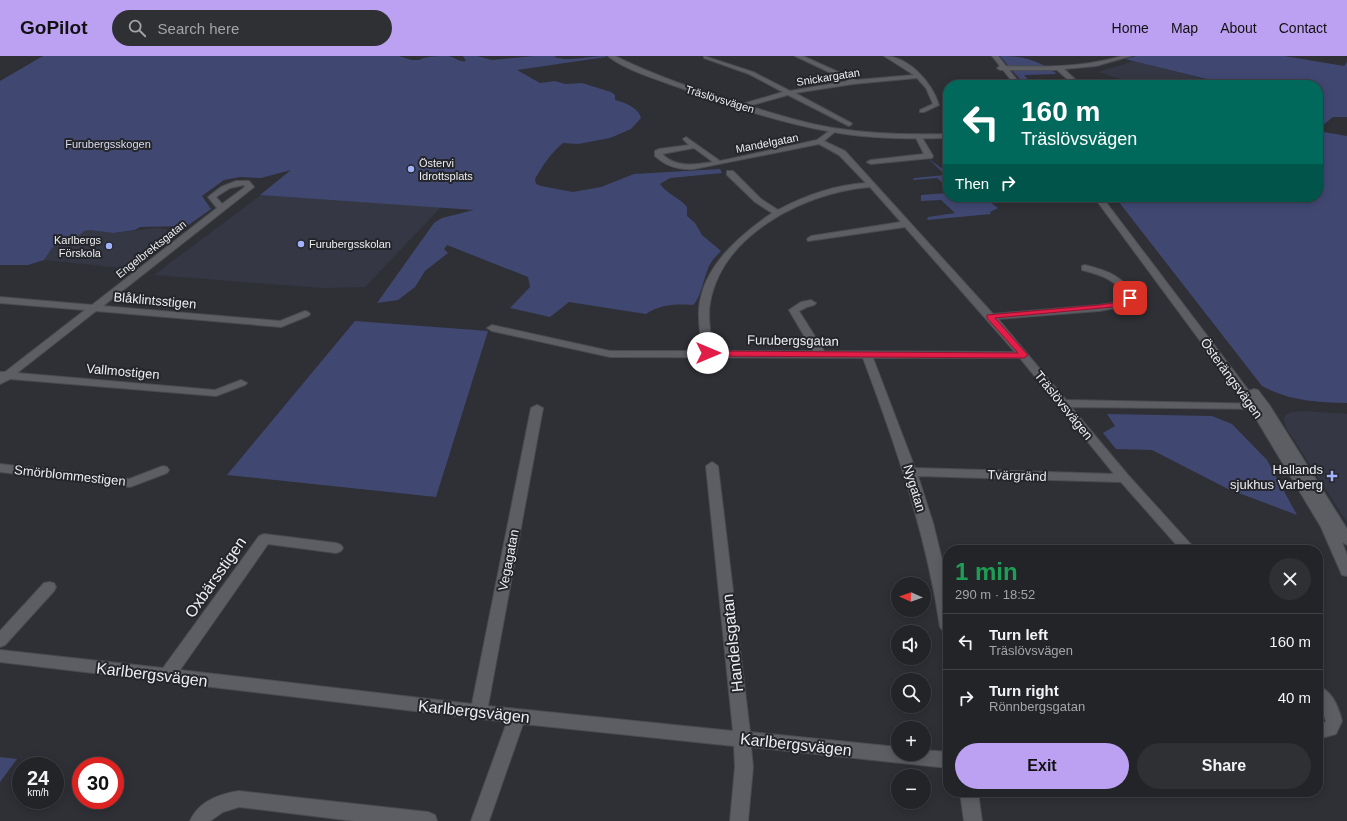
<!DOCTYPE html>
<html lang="en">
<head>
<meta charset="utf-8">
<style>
  :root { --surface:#222428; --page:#2e3034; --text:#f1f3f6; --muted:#a2a4a8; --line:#3f4145; --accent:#bca0f2 }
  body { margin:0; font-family:Helvetica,sans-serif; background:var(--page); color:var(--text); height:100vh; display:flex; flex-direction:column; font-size:15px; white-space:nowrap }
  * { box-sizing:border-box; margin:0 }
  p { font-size:13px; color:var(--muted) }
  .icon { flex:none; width:22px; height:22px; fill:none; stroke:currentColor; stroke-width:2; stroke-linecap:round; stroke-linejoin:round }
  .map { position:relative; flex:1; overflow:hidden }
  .drawer { position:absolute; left:943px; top:489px; width:380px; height:252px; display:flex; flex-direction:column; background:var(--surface); border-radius:16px; box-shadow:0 2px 10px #0003,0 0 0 1px var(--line) }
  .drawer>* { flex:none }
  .banner { position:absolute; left:943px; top:24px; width:380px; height:122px; border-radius:16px; box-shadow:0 2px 10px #0003,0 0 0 1px var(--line); background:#00695c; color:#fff; overflow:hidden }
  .needle { width:26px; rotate:272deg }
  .buttons { position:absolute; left:891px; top:521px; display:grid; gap:8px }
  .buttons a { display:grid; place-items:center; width:40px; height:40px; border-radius:50%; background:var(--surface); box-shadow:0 2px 10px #0003,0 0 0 1px var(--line); font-size:20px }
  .speed { position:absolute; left:12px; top:701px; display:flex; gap:8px; font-size:20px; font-weight:700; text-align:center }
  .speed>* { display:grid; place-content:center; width:52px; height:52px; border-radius:50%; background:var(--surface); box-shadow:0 2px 10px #0003,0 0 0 1px var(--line); line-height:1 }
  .speed small { font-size:10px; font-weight:400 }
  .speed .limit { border:6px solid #d22; background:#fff; color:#111 }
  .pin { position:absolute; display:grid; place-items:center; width:34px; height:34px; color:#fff; margin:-17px; border-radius:8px; box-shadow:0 2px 6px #0006 }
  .me { position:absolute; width:44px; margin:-22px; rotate:90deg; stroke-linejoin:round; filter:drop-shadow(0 0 3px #0008) }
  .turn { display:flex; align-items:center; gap:14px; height:84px; padding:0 12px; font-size:18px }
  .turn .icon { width:52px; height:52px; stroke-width:2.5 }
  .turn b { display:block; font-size:28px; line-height:34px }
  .then { display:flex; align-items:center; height:38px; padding:0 12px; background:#0003; gap:8px; font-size:15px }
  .round { display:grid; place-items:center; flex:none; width:42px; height:42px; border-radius:21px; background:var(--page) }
  .summary { display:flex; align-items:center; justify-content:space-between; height:68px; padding:0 12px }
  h1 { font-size:24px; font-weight:600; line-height:30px; color:#1e9e55 }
  .cta { display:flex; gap:8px; margin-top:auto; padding:8px 12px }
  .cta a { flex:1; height:46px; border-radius:24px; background:var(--accent); color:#111; font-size:16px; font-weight:600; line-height:46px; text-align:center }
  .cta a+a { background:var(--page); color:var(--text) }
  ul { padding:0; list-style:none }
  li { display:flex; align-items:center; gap:12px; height:56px; padding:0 12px; border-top:1px solid var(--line) }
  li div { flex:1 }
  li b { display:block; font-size:15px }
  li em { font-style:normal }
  header { display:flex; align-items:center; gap:24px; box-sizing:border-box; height:56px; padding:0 20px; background:var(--accent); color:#111 }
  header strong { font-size:19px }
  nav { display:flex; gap:22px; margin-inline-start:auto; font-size:14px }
  .search { width:280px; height:36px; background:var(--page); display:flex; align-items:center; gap:10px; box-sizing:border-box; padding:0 14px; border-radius:22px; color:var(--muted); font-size:15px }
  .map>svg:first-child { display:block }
  .built { fill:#353844 }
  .green { fill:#404872 }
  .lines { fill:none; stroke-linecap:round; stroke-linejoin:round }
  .street-casing { stroke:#494b50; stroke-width:2 }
  .secondary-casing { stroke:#494b50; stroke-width:2 }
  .street { fill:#5c5e64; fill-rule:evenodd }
  .secondary { fill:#5c5e64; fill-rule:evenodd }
  .route { fill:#e11d48; stroke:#92132f }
  .poi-dot { fill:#a3b2fd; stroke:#24262b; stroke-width:1.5 }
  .labels { text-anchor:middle; stroke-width:4; stroke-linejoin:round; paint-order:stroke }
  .far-street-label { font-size:11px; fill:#ecedf1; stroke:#24262b }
  .far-park-label { font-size:11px; fill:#d6dbef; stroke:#24262b }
  .far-poi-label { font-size:11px; fill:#ecedf1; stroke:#24262b; text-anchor:start }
  .street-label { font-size:13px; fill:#ecedf1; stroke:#24262b }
  .poi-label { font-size:13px; fill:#ecedf1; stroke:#24262b; text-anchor:end }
  .near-street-label { font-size:16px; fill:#ecedf1; stroke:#24262b }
</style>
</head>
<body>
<header>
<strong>GoPilot</strong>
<div class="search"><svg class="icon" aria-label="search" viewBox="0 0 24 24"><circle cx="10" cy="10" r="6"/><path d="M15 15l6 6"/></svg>Search here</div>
<nav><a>Home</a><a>Map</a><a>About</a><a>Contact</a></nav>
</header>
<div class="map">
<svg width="1347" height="765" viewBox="0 0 1347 765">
  <rect width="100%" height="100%" fill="#2e3035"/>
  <g class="built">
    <polygon points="1134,5 1219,27 1213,29 1132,29 1123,24 1098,16"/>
    <polygon points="261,139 441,151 365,231 322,232 154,219"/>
    <polygon points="157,172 182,176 132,213 44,204 52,192 58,188 74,184 84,175 90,174 113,177"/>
    <polygon points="1305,355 1347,358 1347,466 1287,373 1284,364 1285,359 1292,356"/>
  </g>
  <g class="green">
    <path d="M 43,0 L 399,0 L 411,4 L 419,4 C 425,0 439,0 448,0 C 455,1 458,6 466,5 L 463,0 L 477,0 L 492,4 L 534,0 L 557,0 L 554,1 C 571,6 588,0 605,0 L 606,1 L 517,14 L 540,27 L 555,25 L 565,28 L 582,27 L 611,36 L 615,39 L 615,44 C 624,46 639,52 641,62 L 631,73 L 610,82 L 578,88 L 563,87 C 551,97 543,109 535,123 L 536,128 L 541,130 L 573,136 L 601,131 L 634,118 L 720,113 L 722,117 L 670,122 L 660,128 C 668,139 679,141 687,151 L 687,160 L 695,167 L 702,179 L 721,195 C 717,199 712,204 709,210 C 704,221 701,242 693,249 C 675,248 662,248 646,258 L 569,246 L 550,261 L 510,252 L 530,231 L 528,221 L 447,189 L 444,193 L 448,197 L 425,215 L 415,231 L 398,244 L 377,247 L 434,167 L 442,162 L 474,154 L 260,139 L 291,114 L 261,122 L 240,121 L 224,124 L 202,140 L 211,153 L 187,170 L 140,171 L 135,174 L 113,177 L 90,174 L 84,175 L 74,184 L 58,188 L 52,192 L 44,204 L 28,209 L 0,209 L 0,25 Z"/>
    <path d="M 1000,0 C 1025,0 1037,4 1057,18 L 1024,19 L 1033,29 L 1025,29 Z"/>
    <polygon points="1136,0 1284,0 1344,10 1347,6 1347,61 1333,61 1318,73 1318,29 1238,29 1232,26 1231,29 1125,3"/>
    <path d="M 1318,75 L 1347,80 L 1347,347 C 1316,346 1290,345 1262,330 L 1115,141 L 1318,141 Z"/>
    <polygon points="929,103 948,117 948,132 937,122 913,124 914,122 945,119"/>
    <polygon points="948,137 948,141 972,141 978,145 990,146 998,152 990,156 991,158 927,164 928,161 955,157 941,144 921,145 921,139"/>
    <polygon points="355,265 488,275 436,441 227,419"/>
    <polygon points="1107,358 1212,360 1232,368 1267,404 1297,459 1228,433 1152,394 1116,393 1103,377 1115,370"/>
    <polygon points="0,701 17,703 0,726"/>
  </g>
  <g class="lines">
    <g class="street-casing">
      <g id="street">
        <path d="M 704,0 L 753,16 L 790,35 L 848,25 L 795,0 L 803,0 L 856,24 L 914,19 L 884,0 C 909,0 932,27 939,49 L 924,56 L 920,56 L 920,54 L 933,48 L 926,32 L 917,22 L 853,28 L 795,37 L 851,67 L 852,68 L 849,70 L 788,39 L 741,52 L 739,51 L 739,49 L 783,36 L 749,18 L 704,2 Z"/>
        <path d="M 1122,0 L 1131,0 L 1096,10 L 1064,13 L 1081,29 L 1074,29 L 1057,14 L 1000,14 L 997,12 L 1000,10 C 1041,11 1082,12 1122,0 Z"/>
        <path d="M 832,73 L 837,74 L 824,85 L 845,95 L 993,258 L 1099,249 L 1120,246 L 1125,241 C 1116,223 1101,219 1082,214 L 1082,210 L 1085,209 C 1108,215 1124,220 1135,242 L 1126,250 L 1099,255 L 998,263 L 1066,344 L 1268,348 L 1270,350 L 1264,353 L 1071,351 L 1128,419 L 1196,494 L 1181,494 L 1121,426 L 918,420 L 933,467 L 948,528 L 948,577 L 943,575 L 940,571 C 926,477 896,390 863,302 L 610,301 L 492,275 L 487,272 L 492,269 L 610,295 L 702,295 C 701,281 698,266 699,252 C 703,210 740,179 772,157 L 755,146 L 727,119 L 727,115 L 733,115 L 761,143 L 778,154 C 806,139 834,129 866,127 L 839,99 L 819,88 L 694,113 C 679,114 667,111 655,100 L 655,95 L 659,93 L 689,89 L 683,83 L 686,81 L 720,105 L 817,84 ZM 694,92 L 713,106 C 694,109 676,112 662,98 ZM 870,131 L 901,166 L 811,180 L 807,183 L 808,185 L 905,171 L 1015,296 L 824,295 L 799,255 L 807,251 L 814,249 L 816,247 L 811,244 L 801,246 L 789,254 L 813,295 L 713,295 C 711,279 707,262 710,247 C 722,177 807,136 870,131 ZM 873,302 L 1020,302 L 1114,418 L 915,412 Z"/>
        <polygon points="918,78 921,80 933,100 932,102 871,108 867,106 871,104 924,98 915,80"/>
        <path d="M 236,125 L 249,125 L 254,131 L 103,250 L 280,265 L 305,255 L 308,256 L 310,258 L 308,260 L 281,271 L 96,255 L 17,317 L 215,334 L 241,324 L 247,327 L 245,329 L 216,340 L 10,323 L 0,328 L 0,316 L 5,316 L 85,254 L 0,247 L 0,241 L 92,249 L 217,152 L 208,141 L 221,131 ZM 244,129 L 245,131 L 222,148 L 216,141 L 230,132 Z"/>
        <polygon points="537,349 543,352 488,650 733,675 706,410 712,406 718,410 750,676 898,691 898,698 924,698 924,694 948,696 948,712 751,691 753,711 748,765 730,765 735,711 734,690 523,668 489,765 471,765 507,666 0,606 0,594 163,612 259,480 264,478 336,487 341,489 343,492 341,495 336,497 268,488 180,614 472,648 531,352"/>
        <polygon points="0,408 129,423 163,410 167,411 169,414 167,417 130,431 0,416"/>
        <polygon points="49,526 54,527 56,531 54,535 5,589 0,591 0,575 44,527"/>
        <path d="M 1318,630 C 1332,635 1339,652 1342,665 L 1336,678 L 1318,683 L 1318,669 L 1324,667 L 1326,665 L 1323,656 L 1318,649 Z"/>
        <path d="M 239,735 L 428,756 L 435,759 L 437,765 L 354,765 L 239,751 L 223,756 L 210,765 L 190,765 C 199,745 219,738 239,735 Z"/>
        <polygon points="960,736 978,736 982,765 964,765"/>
      </g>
    </g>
    <g class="secondary-casing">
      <g id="secondary">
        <path d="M 608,0 L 615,0 C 657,21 701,35 746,49 C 774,58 803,67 833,72 C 871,78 910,79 948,78 L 948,82 C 910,83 871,83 833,76 C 780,67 727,49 678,31 C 658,24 623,13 608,0 Z"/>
        <polygon points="992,0 998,0 1021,29 1015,29"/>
        <polygon points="1094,141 1102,141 1249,335 1254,333 1258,334 1270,350 1347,473 1347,489 1342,486 1347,499 1347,520 1342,519 1321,471 1249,351"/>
      </g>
    </g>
    <use href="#street" class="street"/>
    <use href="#secondary" class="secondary"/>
  </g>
  <polygon class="route" points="1127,240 1134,242 1123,250 995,262 1027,298 1028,299 1024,302 708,300 704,297 708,295 1018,297 987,262 987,259 1099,249 1121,246"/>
  <g class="poi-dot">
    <circle cx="411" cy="113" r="4"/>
    <circle cx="301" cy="188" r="4"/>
    <circle cx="109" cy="190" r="4"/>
    <path d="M1330 414h4v4h4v4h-4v4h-4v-4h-4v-4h4z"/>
  </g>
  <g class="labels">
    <g class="far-street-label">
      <text transform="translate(828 21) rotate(-9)" y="4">Snickargatan</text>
      <text transform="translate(720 43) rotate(17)" y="4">Träslövsvägen</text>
      <text transform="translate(767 87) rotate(-11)" y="4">Mandelgatan</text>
      <text transform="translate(151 193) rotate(-38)" y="4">Engelbrektsgatan</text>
    </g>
    <g class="far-park-label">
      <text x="108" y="92">Furubergsskogen</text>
    </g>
    <g class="far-poi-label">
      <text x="419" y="111">Östervi<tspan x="419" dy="13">Idrottsplats</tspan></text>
      <text x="101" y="188" text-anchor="end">Karlbergs<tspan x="101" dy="13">Förskola</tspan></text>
      <text x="309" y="192">Furubergsskolan</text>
    </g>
    <g class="street-label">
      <text transform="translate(155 244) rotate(5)" y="5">Blåklintsstigen</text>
      <text transform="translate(793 284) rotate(1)" y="5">Furubergsgatan</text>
      <text transform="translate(123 315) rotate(5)" y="5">Vallmostigen</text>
      <text transform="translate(1232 322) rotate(54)" y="5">Österängsvägen</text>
      <text transform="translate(1064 349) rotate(51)" y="5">Träslövsvägen</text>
      <text transform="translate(70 419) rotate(6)" y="5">Smörblommestigen</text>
      <text transform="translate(1017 419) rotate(2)" y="5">Tvärgränd</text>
      <text transform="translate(915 432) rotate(73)" y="5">Nygatan</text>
      <text transform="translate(508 504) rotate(-79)" y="5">Vegagatan</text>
    </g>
    <g class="poi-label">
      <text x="1323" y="418">Hallands<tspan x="1323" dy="15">sjukhus Varberg</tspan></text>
    </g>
    <g class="near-street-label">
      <text transform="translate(215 521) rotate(-55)" y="6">Oxbärsstigen</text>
      <text transform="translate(732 587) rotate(-96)" y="6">Handelsgatan</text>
      <text transform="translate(152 618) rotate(7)" y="6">Karlbergsvägen</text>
      <text transform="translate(474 655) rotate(6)" y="6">Karlbergsvägen</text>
      <text transform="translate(796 688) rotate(6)" y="6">Karlbergsvägen</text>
    </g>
  </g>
</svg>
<div class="buttons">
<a><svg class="needle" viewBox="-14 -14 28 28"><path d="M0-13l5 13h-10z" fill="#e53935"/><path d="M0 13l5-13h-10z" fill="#a2a4a8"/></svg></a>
<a><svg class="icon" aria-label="sound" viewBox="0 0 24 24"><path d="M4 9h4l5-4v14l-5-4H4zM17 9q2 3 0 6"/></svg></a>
<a><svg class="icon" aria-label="search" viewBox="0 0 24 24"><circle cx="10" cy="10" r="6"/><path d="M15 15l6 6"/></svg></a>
<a>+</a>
<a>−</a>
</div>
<div class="speed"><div>24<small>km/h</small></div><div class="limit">30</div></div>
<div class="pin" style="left:1130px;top:242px;background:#d93025"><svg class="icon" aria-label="arrive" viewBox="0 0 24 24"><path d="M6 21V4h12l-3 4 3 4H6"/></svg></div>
<svg class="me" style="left:708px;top:297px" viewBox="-20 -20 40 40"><circle r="19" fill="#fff"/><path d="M0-13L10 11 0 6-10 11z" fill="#e11d48"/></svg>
<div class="banner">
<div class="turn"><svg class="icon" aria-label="left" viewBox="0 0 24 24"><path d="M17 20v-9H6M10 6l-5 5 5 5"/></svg><div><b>160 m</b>Träslövsvägen</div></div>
<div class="then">Then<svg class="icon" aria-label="right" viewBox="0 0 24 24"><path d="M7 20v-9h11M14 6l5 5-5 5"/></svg></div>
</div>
<section class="drawer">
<div class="summary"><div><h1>1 min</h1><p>290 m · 18:52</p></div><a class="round"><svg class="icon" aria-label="close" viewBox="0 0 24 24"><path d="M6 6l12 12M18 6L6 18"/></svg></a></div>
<ul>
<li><svg class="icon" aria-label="left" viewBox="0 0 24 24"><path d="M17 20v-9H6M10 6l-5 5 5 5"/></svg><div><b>Turn left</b><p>Träslövsvägen</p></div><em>160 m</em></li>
<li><svg class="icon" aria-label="right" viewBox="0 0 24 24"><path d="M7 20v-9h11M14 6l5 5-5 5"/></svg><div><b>Turn right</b><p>Rönnbergsgatan</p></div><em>40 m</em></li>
</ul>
<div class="cta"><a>Exit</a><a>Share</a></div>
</section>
</div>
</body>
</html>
